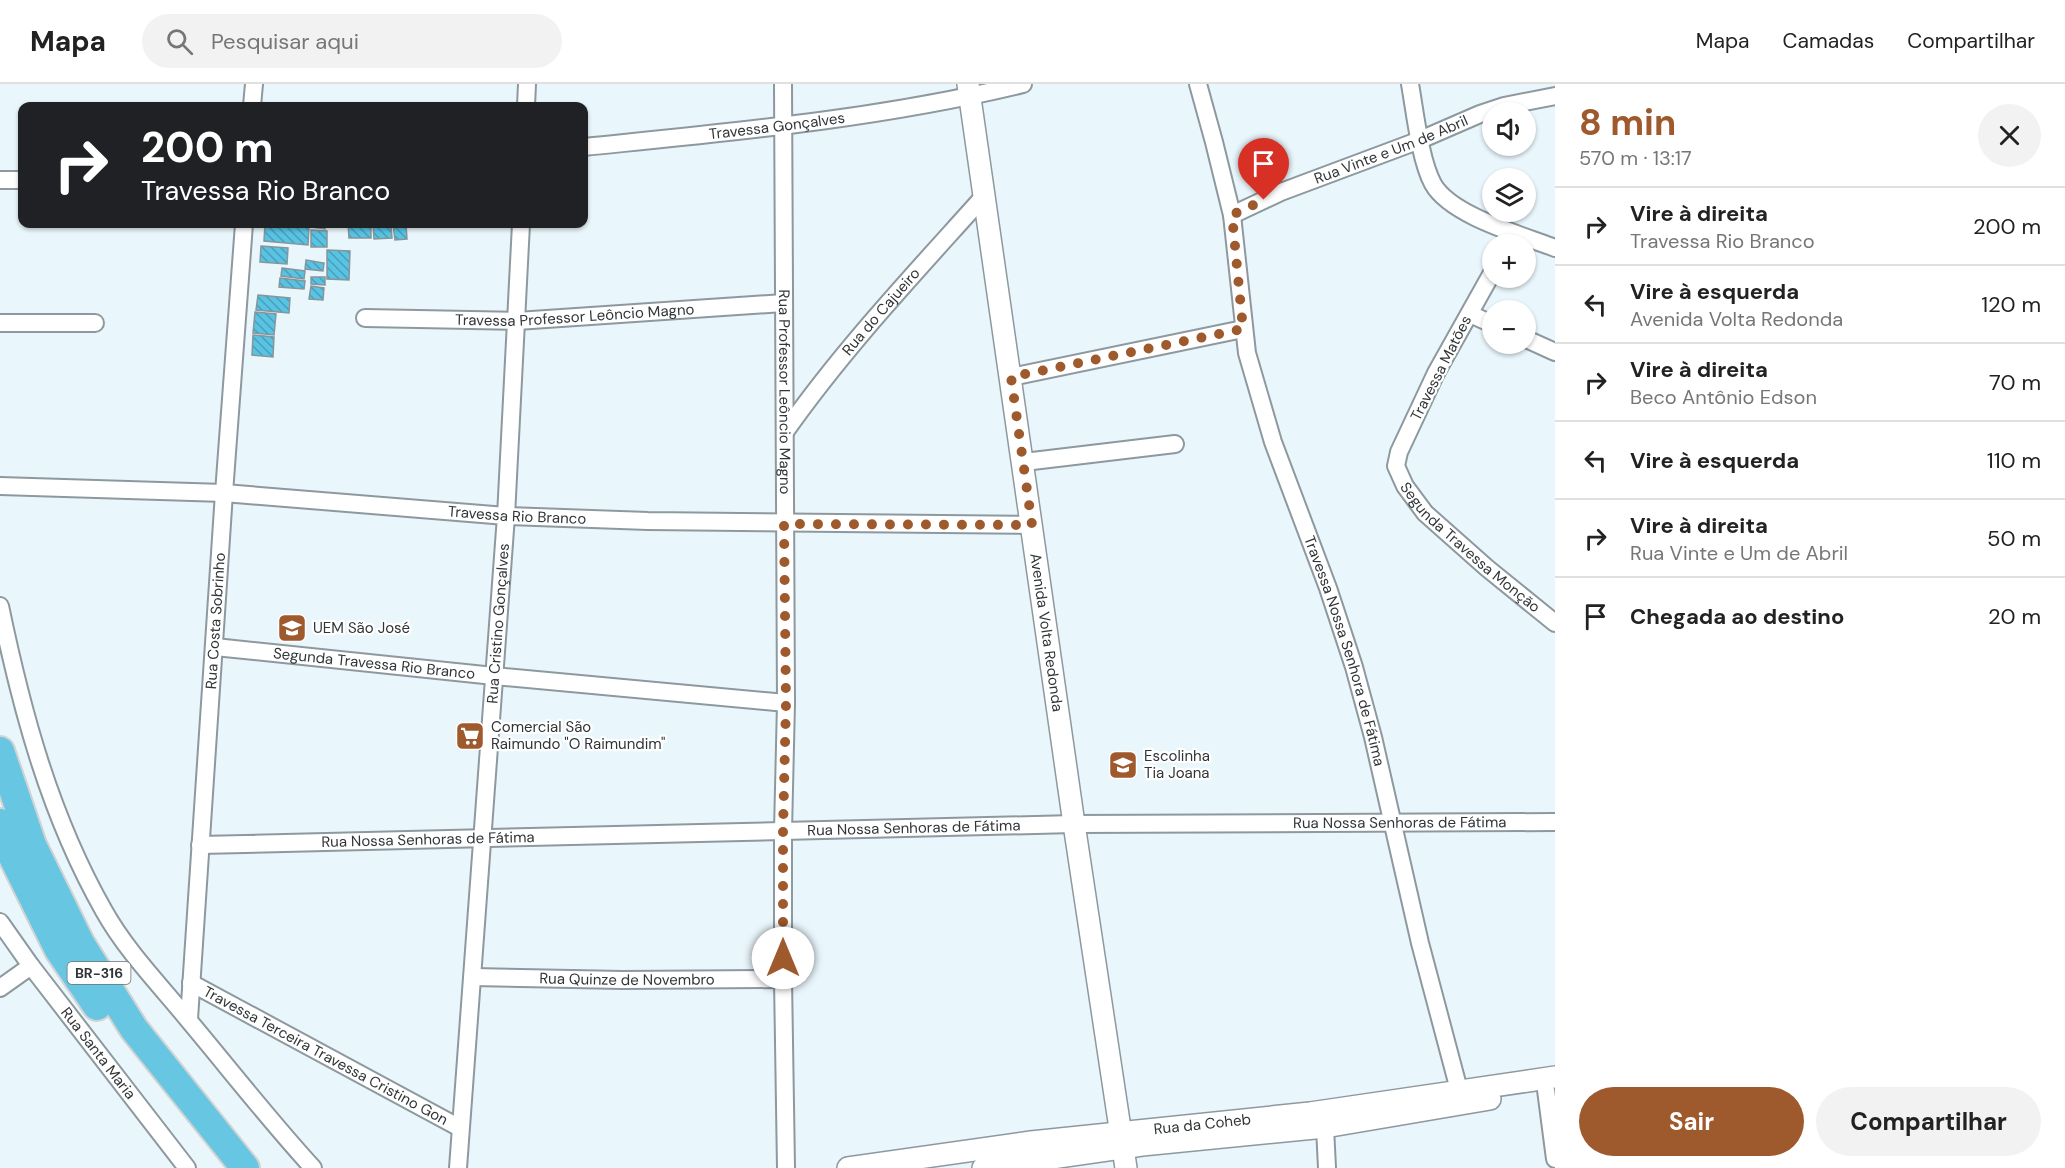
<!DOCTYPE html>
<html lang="pt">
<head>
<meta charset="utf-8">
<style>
  :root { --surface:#fff; --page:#f2f2f2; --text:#222; --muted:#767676; --line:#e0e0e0; --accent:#9e592c }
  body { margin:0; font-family:"DM Sans",sans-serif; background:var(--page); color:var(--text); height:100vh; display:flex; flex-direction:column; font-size:22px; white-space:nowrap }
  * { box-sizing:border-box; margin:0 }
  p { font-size:20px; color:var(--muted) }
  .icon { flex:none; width:33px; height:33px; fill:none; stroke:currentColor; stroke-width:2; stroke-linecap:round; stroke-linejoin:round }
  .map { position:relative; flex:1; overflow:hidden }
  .sheet { display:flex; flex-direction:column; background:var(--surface); width:510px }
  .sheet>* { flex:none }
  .banner { position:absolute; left:18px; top:18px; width:570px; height:126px; border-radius:12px; box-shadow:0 2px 4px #0004; background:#202124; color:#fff; overflow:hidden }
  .fabs { position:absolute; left:1482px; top:18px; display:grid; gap:12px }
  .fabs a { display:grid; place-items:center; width:54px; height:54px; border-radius:50%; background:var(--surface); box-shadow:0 2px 4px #0004; font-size:30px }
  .pin { position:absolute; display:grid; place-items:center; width:51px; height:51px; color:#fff; margin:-62px -26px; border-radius:50% 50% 50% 0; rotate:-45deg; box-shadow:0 0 6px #0007 }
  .pin .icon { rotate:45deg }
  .me { position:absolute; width:66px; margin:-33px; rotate:0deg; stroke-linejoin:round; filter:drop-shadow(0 0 4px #0008) }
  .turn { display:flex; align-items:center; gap:21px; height:126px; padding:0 24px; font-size:27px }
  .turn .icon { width:78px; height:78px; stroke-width:2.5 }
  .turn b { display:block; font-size:42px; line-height:51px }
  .round { display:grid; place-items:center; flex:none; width:63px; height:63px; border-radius:32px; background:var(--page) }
  .headline { display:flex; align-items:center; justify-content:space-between; height:102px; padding:0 24px }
  h1 { font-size:36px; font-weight:700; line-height:45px; color:var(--accent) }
  .action { display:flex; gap:12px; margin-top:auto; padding:12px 24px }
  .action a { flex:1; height:69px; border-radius:36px; background:var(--accent); color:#fff; font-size:24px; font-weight:700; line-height:69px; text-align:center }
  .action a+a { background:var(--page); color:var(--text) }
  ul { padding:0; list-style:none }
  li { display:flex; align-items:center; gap:18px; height:78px; padding:0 24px; border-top:2px solid var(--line) }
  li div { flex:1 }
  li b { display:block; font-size:22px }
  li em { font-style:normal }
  header { display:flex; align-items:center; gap:36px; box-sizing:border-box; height:84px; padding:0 30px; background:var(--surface); border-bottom:2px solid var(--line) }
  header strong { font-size:28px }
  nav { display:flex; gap:33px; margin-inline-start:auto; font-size:21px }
  .search { width:420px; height:54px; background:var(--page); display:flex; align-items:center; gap:15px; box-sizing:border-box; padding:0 21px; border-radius:33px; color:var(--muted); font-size:22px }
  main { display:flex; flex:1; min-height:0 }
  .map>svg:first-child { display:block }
  .building { fill:url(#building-back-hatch); stroke:#889599; stroke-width:1.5 }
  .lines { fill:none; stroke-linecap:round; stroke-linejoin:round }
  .minor-casing { stroke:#8d999e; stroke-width:20 }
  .tertiary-casing { stroke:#8d999e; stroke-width:24 }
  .trunk-casing { stroke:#d1d3d3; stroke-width:32 }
  .minor { stroke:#fff; stroke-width:16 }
  .tertiary { stroke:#fff; stroke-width:21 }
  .trunk { stroke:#67c6e2; stroke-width:28 }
  .route { stroke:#9e592c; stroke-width:10; stroke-dasharray:0 18 }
  .labels { text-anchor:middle; stroke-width:4.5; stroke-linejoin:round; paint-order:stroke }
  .shield { fill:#fff; stroke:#6e7273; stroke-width:1.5 }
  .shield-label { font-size:14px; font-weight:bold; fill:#303537 }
  .street-label { font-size:15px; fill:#303537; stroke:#fff }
  .poi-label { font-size:15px; fill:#303537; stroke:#fff; text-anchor:start }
</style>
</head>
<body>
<header>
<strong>Mapa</strong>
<div class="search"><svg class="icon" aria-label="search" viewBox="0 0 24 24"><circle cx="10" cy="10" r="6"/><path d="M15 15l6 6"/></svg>Pesquisar aqui</div>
<nav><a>Mapa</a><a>Camadas</a><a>Compartilhar</a></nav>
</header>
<main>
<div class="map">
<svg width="1555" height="1084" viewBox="0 0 1555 1084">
  <defs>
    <pattern id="building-back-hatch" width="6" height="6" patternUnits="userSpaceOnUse" patternTransform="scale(1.5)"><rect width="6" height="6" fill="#58c3e3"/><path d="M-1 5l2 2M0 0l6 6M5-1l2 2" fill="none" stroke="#499fb9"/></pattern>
  </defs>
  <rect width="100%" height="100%" fill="#e9f6fb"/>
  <g class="building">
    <polygon points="265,140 309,143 308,161 264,157"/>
    <polygon points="312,140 326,140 325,145 312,143"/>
    <polygon points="348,140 371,140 371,154 349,154"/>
    <polygon points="373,140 391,140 392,154 374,155"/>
    <polygon points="393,140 406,140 407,155 395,156"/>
    <polygon points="311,146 327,147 327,163 311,163"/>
    <polygon points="261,162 288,164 287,180 260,178"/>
    <polygon points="327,166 350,167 349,196 327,195"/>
    <polygon points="306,176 324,179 323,187 305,185"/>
    <polygon points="282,184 305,187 304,195 281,192"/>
    <polygon points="311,193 325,193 325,201 311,200"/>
    <polygon points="280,194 305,197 304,205 279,203"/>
    <polygon points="311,202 324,204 323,216 309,215"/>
    <polygon points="258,211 290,214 289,229 256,226"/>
    <polygon points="255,228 276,230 274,251 253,249"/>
    <polygon points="253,251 274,253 273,273 252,271"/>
  </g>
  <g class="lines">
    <g class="minor-casing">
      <g id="minor">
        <path id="s1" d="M 783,0 L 786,619 L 783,747 L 783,895 L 786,1084"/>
        <path id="s2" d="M 1198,0 L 1214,58 L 1232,131 L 1247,269 L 1273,358 L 1328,504 L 1354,583 L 1373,653 L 1420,859 L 1459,1006"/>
        <path d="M 1410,0 C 1415,28 1420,76 1433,100 C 1451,132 1522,151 1555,164"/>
        <polyline points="252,22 254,0"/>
        <polyline points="526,22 527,0"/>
        <path id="s3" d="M 584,63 C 731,48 879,35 1023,0"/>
        <polyline points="0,96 22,96"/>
        <path id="s4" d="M 1232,131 L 1281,108 L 1420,56 L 1480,30 L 1504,22 L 1555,12"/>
        <path id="s5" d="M 1492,189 L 1436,289 L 1399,368 L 1396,382 L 1405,402 L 1425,429 L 1487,484 L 1555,539"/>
        <polyline points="1470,230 1492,240"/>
        <path id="s6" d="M 365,234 L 517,237 L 784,219"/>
        <polyline points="0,239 95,239"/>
        <polyline points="1526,255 1555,268"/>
        <polyline points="1011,293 1243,245"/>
        <path id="s7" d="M 785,348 C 844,264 915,189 984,112"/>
        <polyline points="1024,378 1175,360"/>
        <path id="s8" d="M 0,402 L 224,409 L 506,432 L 648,437 L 1032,441"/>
        <path d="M 0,522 C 22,628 50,732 104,827 C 127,868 160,901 190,938 C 231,987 270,1037 313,1084"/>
        <path id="s9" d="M 215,563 L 494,592 L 786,619"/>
        <path id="s10" d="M 200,761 L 1074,740 L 1555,738"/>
        <path id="s11" d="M 0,838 L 31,882 L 187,1084"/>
        <path id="s12" d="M 473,893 L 622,896 L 783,895"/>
        <path id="s13" d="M 191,899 L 460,1044"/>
        <polyline points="0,904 31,882"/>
        <path id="s14" d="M 189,935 L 224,409 L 244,140"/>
        <polyline points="1546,1006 1555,1075"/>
        <polyline points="1325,1043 1327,1084"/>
        <path id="s15" d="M 458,1084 L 506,432 L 521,140"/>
      </g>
    </g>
    <g class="tertiary-casing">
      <g id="tertiary">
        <path id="s16" d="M 968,0 L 1074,740 L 1126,1084"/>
        <path id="s17" d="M 848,1084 L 1031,1058 L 1310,1029 L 1555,993"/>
        <polyline points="983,1084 1142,1061 1325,1043 1490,1015"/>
      </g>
    </g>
    <g class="trunk-casing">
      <g id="trunk">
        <polyline points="0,667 32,761 80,859 134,945 245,1084"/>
        <polyline points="0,739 13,773 59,866 97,922"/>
      </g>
    </g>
    <use href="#minor" class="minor"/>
    <use href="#tertiary" class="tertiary"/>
    <use href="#trunk" class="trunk"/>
  </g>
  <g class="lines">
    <polyline class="route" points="783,874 783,747 786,619 784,440 1032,441 1011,293 1243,245 1232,131 1264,116"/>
  </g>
  <defs>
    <g id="school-square" transform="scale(1.5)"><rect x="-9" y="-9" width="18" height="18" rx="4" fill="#9e592c" stroke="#fff"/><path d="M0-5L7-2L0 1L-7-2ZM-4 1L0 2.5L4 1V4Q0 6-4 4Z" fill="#fff"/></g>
    <g id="supermarket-square" transform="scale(1.5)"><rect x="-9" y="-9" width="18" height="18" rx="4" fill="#9e592c" stroke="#fff"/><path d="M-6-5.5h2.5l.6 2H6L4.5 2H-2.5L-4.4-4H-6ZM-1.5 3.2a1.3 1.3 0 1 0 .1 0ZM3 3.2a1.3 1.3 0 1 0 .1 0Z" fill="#fff"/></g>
  </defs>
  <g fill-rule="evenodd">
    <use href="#school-square" x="292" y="544"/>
    <use href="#supermarket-square" x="470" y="652"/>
    <use href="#school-square" x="1123" y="681"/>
  </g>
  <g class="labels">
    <rect class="shield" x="67.5" y="878" width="63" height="22" rx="4.5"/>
    <g class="shield-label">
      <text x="99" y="894">BR-316</text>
    </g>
    <g class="street-label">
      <text dy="5" stroke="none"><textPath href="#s3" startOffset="194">Travessa Gonçalves</textPath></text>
      <text dy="5" stroke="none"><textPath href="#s4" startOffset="172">Rua Vinte e Um de Abril</textPath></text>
      <text dy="5" stroke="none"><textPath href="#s7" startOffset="154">Rua do Cajueiro</textPath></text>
      <text dy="5" stroke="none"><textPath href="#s6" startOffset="210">Travessa Professor Leôncio Magno</textPath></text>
      <text transform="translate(1441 284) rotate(-63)" y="5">Travessa Matões</text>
      <text dy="5" stroke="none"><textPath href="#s1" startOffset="308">Rua Professor Leôncio Magno</textPath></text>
      <text dy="5" stroke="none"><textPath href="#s8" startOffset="518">Travessa Rio Branco</textPath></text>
      <text dy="5" stroke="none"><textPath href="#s5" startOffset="328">Segunda Travessa Monção</textPath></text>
      <text dy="5" stroke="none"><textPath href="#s14" startOffset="399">Rua Costa Sobrinho</textPath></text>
      <text dy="5" stroke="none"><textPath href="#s15" startOffset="546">Rua Cristino Gonçalves</textPath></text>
      <text dy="5" stroke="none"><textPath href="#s16" startOffset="554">Avenida Volta Redonda</textPath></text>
      <text dy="5" stroke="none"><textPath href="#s2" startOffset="588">Travessa Nossa Senhora de Fátima</textPath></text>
      <text dy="5" stroke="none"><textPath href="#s9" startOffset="160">Segunda Travessa Rio Branco</textPath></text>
      <text dy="5" stroke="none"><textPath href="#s10" startOffset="1200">Rua Nossa Senhoras de Fátima</textPath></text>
      <text dy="5" stroke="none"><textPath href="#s10" startOffset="714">Rua Nossa Senhoras de Fátima</textPath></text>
      <text dy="5" stroke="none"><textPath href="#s10" startOffset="228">Rua Nossa Senhoras de Fátima</textPath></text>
      <text dy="5" stroke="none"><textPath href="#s12" startOffset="154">Rua Quinze de Novembro</textPath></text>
      <text dy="5" stroke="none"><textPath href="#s11" startOffset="164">Rua Santa Maria</textPath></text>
      <text dy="5" stroke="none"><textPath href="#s13" startOffset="153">Travessa Terceira Travessa Cristino Gon</textPath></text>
      <text dy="5" stroke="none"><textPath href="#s17" startOffset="357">Rua da Coheb</textPath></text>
    </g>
    <g class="poi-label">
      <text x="313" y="549">UEM São José</text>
      <text x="491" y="648">Comercial São<tspan x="491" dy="17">Raimundo "O Raimundim"</tspan></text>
      <text x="1144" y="677">Escolinha<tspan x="1144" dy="17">Tia Joana</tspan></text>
    </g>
  </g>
</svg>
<div class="fabs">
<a><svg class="icon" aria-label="sound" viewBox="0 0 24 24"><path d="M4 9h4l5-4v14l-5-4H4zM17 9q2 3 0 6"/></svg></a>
<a><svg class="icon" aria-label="layers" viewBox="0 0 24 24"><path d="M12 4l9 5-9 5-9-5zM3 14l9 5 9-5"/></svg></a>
<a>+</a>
<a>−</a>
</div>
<div class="pin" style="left:1264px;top:116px;background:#d93025"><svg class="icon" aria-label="arrive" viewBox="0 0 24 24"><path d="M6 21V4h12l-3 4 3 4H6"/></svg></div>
<svg class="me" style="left:783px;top:874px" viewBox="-20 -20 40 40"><circle r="19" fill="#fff"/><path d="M0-13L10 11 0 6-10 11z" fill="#9e592c"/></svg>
<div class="banner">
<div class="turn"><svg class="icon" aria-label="right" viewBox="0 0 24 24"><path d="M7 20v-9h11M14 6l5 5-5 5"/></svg><div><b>200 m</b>Travessa Rio Branco</div></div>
</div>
</div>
<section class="sheet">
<div class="headline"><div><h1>8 min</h1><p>570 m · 13:17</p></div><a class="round"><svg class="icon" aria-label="close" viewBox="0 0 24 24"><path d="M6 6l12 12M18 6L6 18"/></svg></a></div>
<ul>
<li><svg class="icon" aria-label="right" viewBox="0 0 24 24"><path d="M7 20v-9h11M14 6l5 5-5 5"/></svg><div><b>Vire à direita</b><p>Travessa Rio Branco</p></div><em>200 m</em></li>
<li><svg class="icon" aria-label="left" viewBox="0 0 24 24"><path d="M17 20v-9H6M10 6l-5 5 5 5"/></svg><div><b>Vire à esquerda</b><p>Avenida Volta Redonda</p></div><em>120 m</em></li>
<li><svg class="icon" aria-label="right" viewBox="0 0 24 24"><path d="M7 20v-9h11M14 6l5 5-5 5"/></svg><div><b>Vire à direita</b><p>Beco Antônio Edson</p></div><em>70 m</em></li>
<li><svg class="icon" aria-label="left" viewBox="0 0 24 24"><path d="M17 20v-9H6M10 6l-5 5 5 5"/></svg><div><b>Vire à esquerda</b></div><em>110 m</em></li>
<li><svg class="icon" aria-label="right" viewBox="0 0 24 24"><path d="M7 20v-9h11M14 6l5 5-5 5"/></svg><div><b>Vire à direita</b><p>Rua Vinte e Um de Abril</p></div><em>50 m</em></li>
<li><svg class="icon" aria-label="arrive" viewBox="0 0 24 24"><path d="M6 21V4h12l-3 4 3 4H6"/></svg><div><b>Chegada ao destino</b></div><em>20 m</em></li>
</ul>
<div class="action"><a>Sair</a><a>Compartilhar</a></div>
</section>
</main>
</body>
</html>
